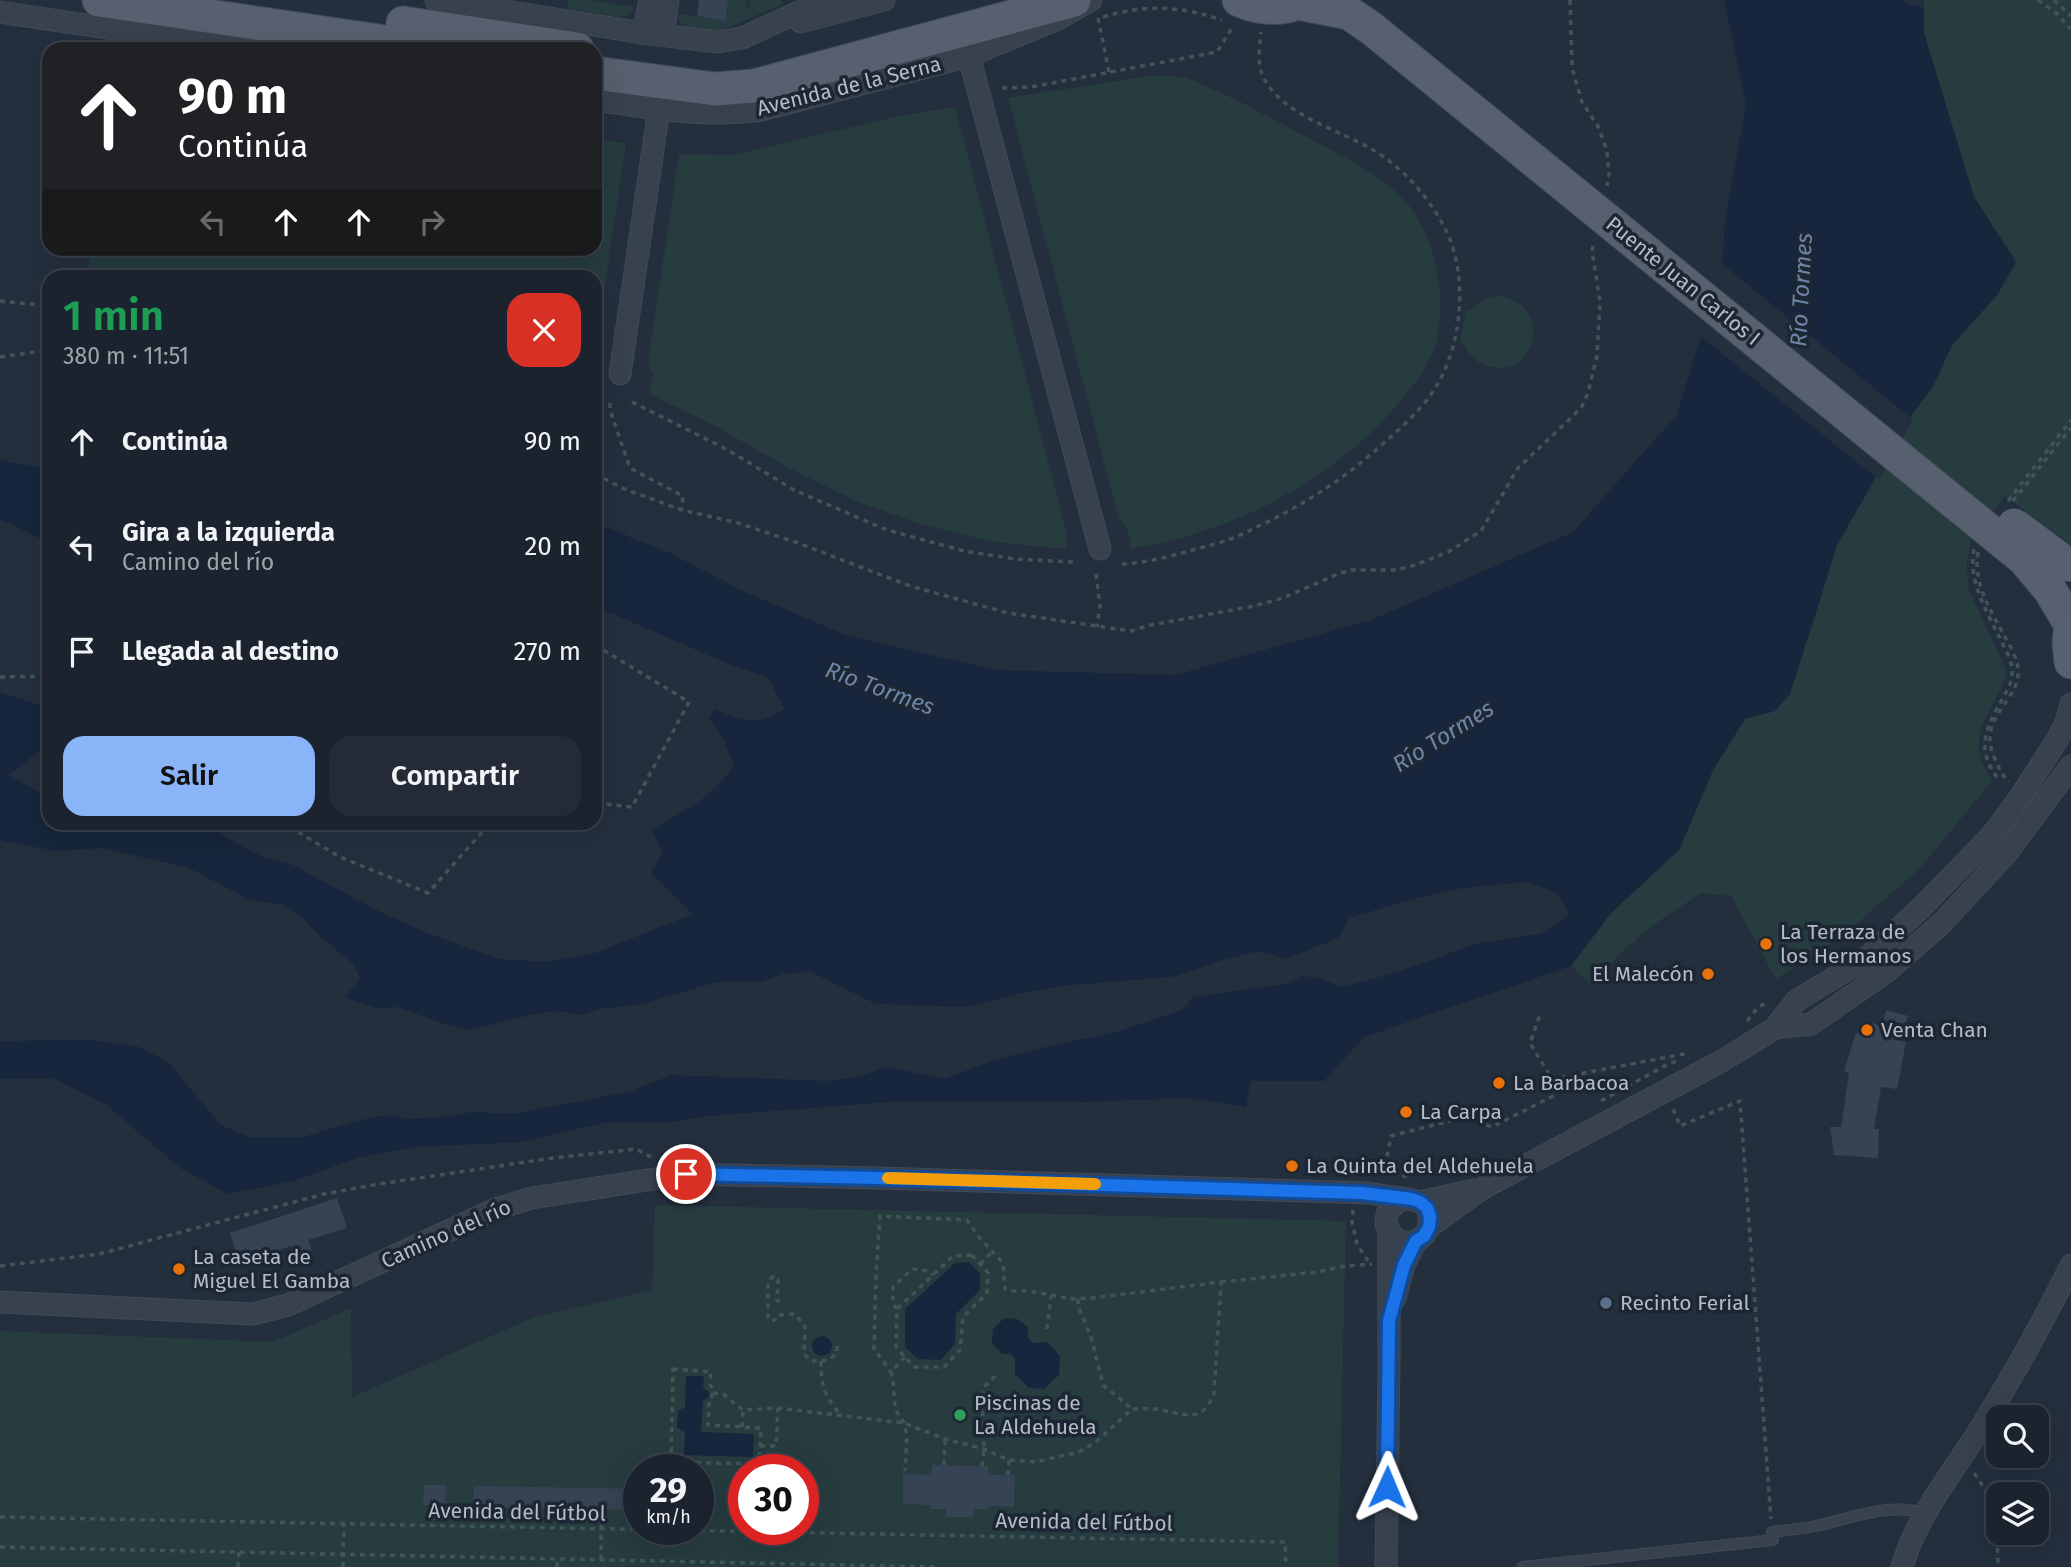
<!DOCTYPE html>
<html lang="es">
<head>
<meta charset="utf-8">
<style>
  :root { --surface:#1b232e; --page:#242b36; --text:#f1f3f6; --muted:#a0a4aa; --line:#39404a; --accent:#8ab4f8 }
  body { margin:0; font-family:"Fira Sans",sans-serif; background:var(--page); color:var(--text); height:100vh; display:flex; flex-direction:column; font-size:26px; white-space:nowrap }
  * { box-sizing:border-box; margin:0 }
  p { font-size:23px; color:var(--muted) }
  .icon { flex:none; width:38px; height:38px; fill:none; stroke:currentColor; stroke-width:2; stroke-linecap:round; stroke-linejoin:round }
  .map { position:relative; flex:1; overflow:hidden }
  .details { position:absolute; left:42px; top:270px; width:560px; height:560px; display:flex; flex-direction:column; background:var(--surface); border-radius:21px; box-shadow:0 7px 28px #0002,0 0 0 2px var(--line) }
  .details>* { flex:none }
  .banner { position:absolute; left:42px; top:42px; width:560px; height:214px; border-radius:21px; box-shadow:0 7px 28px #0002,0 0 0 2px var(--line); background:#202124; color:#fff; overflow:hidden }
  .tools { position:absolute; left:1986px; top:1405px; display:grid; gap:14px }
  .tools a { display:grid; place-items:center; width:63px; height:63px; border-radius:14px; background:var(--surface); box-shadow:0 7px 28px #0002,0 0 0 2px var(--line); font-size:35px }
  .speed { position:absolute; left:623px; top:1454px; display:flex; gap:14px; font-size:35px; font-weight:700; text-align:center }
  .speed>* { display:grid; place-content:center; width:91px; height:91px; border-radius:50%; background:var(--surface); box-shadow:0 7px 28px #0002,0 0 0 2px var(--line); line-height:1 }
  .speed small { font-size:18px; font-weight:400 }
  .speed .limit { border:10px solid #d22; background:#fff; color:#111 }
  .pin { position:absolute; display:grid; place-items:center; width:60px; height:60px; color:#fff; margin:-30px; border:4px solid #fff; border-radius:50%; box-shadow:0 2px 7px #0007 }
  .me { position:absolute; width:77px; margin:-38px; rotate:1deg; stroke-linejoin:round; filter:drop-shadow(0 0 5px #0008) }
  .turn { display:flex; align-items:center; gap:24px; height:147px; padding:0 21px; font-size:32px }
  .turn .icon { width:91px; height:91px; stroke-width:2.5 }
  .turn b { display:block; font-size:49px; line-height:60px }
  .lanes { display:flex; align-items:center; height:66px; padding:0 21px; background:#0003; justify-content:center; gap:35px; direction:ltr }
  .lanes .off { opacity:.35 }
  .round { display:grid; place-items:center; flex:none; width:74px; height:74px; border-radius:21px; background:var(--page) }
  .overview { display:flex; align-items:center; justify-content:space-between; height:119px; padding:0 21px }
  h1 { font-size:42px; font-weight:600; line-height:52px; color:#1e9e55 }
  .primary-button { display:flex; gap:14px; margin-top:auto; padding:14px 21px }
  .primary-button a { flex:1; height:80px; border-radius:21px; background:var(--accent); color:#111; font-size:28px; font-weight:600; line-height:80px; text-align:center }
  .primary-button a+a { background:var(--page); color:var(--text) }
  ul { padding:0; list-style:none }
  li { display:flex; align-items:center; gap:21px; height:105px; padding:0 21px }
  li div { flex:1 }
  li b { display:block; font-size:26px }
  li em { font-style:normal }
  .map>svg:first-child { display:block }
  .green { fill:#263c3f; fill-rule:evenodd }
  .water { fill:#17263c }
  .pier { fill:#242f3e }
  .building { fill:#364354 }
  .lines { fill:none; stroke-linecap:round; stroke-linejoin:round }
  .lane-casing { stroke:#414a57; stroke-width:12 }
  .street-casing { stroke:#414a57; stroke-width:23 }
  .primary-casing { stroke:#414a57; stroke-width:35 }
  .path { stroke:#3f5557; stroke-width:3.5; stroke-dasharray:5 5; stroke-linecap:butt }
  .lane { stroke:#38414e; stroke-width:10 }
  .street { stroke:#38414e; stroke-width:21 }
  .primary { stroke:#56606e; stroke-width:33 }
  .primary-bridge-casing { stroke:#414a57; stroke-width:35; stroke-linecap:butt }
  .primary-bridge { stroke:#56606e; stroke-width:33 }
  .route-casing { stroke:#114b97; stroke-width:18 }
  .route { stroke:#1a73e8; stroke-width:12 }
  .slow { stroke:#f59e0b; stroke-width:12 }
  .food-dot { fill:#e8710a; stroke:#1d2633; stroke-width:2.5 }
  .service-dot { fill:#5c6f8a; stroke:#1d2633; stroke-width:2.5 }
  .leisure-dot { fill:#2e9e5b; stroke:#1d2633; stroke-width:2.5 }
  .labels { text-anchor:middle; stroke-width:7; stroke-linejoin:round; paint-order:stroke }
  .street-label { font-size:21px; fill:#b4bcc9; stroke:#1d2633 }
  .poi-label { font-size:21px; fill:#b4bcc9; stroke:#1d2633; text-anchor:start }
  .water-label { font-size:23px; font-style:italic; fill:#6d86a8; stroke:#1d2633 }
</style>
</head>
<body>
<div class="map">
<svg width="2071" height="1567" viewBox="0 0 2071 1567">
  <rect width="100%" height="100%" fill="#242f3e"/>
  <g class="green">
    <polygon points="568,0 591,0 634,7 630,15 621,17 567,9"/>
    <path d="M 728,0 L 747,0 L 746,8 L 748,9 L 750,0 L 781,0 L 783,4 L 723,30 C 709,32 690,30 679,22 L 679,14 L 724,20 Z"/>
    <path d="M 1924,0 L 2071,0 L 2071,544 L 2005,496 L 1971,541 L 1967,562 L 1968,588 L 2007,672 C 2000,702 1969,728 1982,761 C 1984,768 1989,774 1992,781 L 1919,869 L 1846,933 L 1776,979 L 1731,896 L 1701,893 L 1647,929 L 1590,983 L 1571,966 L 1611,913 L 1679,850 L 1713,770 L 1745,719 L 1775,711 L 1812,627 L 1837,545 L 1909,419 L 1933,386 L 1952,345 L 1997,295 L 2016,262 L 1974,197 L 1924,33 Z"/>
    <path d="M 1149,76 C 1160,77 1175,75 1186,78 C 1194,80 1203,85 1210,88 C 1243,102 1274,120 1305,136 C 1338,154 1372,169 1399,195 C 1424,218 1433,248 1438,280 C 1442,301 1441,323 1436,343 C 1429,367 1412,387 1396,406 C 1330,483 1230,533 1130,549 C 1130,536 1129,528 1119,519 L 1008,98 Z"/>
    <polygon points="955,107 1067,534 1066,549 994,542 924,525 860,503 791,469 715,426 649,394 653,374 648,363 679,154 733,155 894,117"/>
    <polygon points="595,139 626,143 595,352 595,276 145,276 88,269 91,248 595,248"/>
    <path d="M 1497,296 C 1552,302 1540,376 1491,367 C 1478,365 1469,355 1464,343 L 1460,343 L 1466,309 L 1470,310 L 1486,298 Z"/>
    <path d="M 655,1205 L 1346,1221 L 1338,1567 L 0,1567 L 0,1331 L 273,1342 L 351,1308 L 352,1397 L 532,1318 L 652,1290 ZM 639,1470 L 698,1470 L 698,1530 L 639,1530 ZM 744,1470 L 803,1470 L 803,1530 L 744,1530 Z"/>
  </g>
  <g class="water">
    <path d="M 1724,0 L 1903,0 L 1911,5 L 1924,8 L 1924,33 L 1974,197 L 2016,262 L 1997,295 L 1952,345 L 1933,386 L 1909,419 L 1837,545 L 1790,694 L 1775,711 L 1745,719 L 1713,770 L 1679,850 L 1611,913 L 1571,966 L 1364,1037 L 1324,1081 L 1251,1081 L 1246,1107 L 1188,1098 L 1085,1102 L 887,1102 L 710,1116 L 672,1122 L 604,1123 L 520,1142 L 415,1147 L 357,1158 L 294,1181 L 228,1194 L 180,1168 L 105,1104 L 52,1078 L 0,1079 L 0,1041 L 93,1040 L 140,1047 L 169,1063 L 221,1125 L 250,1137 L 303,1137 L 356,1121 L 387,1115 L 407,1119 L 442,1117 L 472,1112 L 513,1114 L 628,1092 L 672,1075 L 827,1081 L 855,1077 L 889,1067 L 944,1079 L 994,1060 L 1053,1045 L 1112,1033 L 1182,1010 L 1193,997 L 1287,984 L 1302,976 L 1318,978 L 1342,987 L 1398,972 L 1478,943 L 1540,934 L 1570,915 L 1558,894 L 1529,882 L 1463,888 L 1416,898 L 1350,918 L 1338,938 L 1286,959 L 1259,951 L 1219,961 L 1173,977 L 1071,985 L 1017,994 L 967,1007 L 876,1004 L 811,972 L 783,974 L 761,982 L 716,982 L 643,1004 L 599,1009 L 582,1015 L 559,1011 L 534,1014 L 471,1030 L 445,1024 L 397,1007 L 375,1008 L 345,997 L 360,978 L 353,964 L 317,933 L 301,917 L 281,904 L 250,900 L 189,868 L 102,848 L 56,851 L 2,841 L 0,838 L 0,692 L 49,708 L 49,743 L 9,775 L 37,791 L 49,794 L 49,822 L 205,823 L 229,839 L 264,858 L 293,865 L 382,913 L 427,933 L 499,959 L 543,962 L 595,953 L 693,914 L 650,873 L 663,853 L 652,830 C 663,822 674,817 685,810 C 704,800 722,783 734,766 L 722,736 L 709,718 L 715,709 C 745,722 756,727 785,709 L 768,678 L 724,662 L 595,606 L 595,523 L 670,553 L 741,590 L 845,635 L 996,670 L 1175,675 L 1371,620 L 1573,532 L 1676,416 L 1722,271 L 1725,221 L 1746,104 Z"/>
    <path d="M 0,460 L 49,470 L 49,540 C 32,538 17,525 0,520 Z"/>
    <polygon points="969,1262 980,1273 980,1290 956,1314 955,1344 941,1360 918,1359 905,1347 905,1309 955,1263"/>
    <polygon points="1004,1318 1017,1319 1028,1327 1028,1338 1033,1343 1047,1342 1060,1356 1059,1375 1044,1389 1029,1388 1015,1374 1015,1358 1010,1354 1002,1354 992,1343 993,1329"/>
    <circle cx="822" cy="1346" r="10"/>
    <polygon points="686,1376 704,1376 703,1388 709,1392 709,1397 703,1401 701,1432 754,1434 753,1457 684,1455 685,1432 677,1427 678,1411 685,1407"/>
  </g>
  <polygon class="pier" points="1719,261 1913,420 1879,480 1698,334 1718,271"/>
  <g class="building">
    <polygon points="699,0 728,0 725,21 697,16"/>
    <polygon points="1886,1010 1908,1016 1901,1041 1906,1042 1897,1089 1881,1087 1874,1129 1879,1129 1878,1158 1834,1155 1830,1127 1841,1127 1849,1073 1844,1071 1856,1033 1865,1037 1869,1022 1882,1026"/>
    <polygon points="337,1198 347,1228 308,1240 312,1250 295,1256 291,1246 240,1263 230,1233"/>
    <polygon points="932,1465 988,1466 988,1475 1015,1475 1014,1507 989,1506 989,1509 974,1509 973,1517 946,1517 946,1509 931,1509 931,1505 903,1504 903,1474 931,1475"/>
    <polygon points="424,1485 446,1485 445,1505 423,1505"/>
    <polygon points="474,1486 639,1489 639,1510 474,1507"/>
  </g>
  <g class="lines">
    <g class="lane-casing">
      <path id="lane" d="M 1522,1567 L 1773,1540 L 1772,1532 C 1787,1530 1802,1529 1816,1526 C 1847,1519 1895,1501 1924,1514"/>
    </g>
    <g class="street-casing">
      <g id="street">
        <polyline points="436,0 643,33 718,42 742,38 825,0"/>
        <polyline points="0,12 248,49"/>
        <polyline points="801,22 884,0"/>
        <polyline points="643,33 650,0"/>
        <polyline points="663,35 668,0"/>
        <polyline points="969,56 1100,549"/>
        <path d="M 595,100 C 653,108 702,118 761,110 L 969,56 L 1058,19 L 1091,0"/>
        <polyline points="620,374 659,109"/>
        <polyline points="1775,1028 1811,1024 1886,972 1941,924 2007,853 2071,766"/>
        <polyline points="1420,1202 1474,1190"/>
        <polyline points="1429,1227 1483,1188 1720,1062 1775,1028 1796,1001 1868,957 1922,907 1992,835 2021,796 2057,740 2067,720 2071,704"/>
        <polyline points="1395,1298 1404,1265 1416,1241"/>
        <path d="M 0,1302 L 253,1314 L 288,1305 L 496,1209 L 532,1198 L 686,1174 L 877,1178 L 1369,1193 C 1379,1195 1390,1197 1401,1198 C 1416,1200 1431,1202 1429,1222 C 1429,1228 1427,1233 1423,1236 C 1400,1259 1365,1217 1403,1199"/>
        <polyline points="1386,1567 1389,1365 1389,1232"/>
        <path d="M 1902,1567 C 1917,1515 1952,1474 1980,1429 C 2013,1376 2044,1321 2071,1265"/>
      </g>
    </g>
    <g class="primary-casing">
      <g id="primary">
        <polyline points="99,0 433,49"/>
        <path d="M 1239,0 C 1259,9 1284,11 1303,0"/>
        <polyline points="1298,3 1349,13 1371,28 1553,176"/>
        <polyline points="403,23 577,49"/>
        <polyline points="595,73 715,89 754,86 1074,0"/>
        <polyline points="2050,590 2071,625"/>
        <polyline points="2071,624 2069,643 2071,662"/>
      </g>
    </g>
    <g class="path">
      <polyline points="1570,0 1572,68 1582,102 1599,128 1607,151 1609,175 1607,186"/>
      <polyline points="2038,0 2056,13 2071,29"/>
      <polyline points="2054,0 2071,16"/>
      <path d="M 1103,17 C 1145,4 1181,6 1222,20"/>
      <polyline points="1098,18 1109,72"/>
      <polyline points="1002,88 1031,87 1217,52 1233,26"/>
      <polyline points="0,301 49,306"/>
      <polyline points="0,357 49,350"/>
      <polyline points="632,402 728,450 794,490 887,530 964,551 1015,559 1075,562"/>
      <polyline points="610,403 610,410 630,468 683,496 682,510"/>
      <polyline points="595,474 622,488 682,510 738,523 798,543 910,586 1008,613 1131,631 1151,625 1254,606 1283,598 1340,573 1352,570 1396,570 1412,566 1448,552 1481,531 1518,468 1573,416 1582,406 1588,393 1597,356 1600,301 1592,251 1594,241"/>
      <polyline points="2008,501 2071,420"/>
      <polyline points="2013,501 2071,428"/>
      <path d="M 1974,549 C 1968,583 1987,611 2001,641 C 2006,650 2012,661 2012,671 C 2013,680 2008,689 2004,696 C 1986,728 1974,748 1999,780"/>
      <path d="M 1978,552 C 1973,586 1991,610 2006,639 C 2011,648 2017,658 2018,669 C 2021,702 1975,717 1995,759 C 1999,768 2002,775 2009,782"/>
      <path d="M 1122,564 C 1144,563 1168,557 1189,551 C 1203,547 1217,544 1230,539 C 1240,536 1250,530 1259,526 C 1307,503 1347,477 1386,441 C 1403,426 1422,409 1434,390 C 1461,349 1468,283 1449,237 C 1434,204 1409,173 1378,153 C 1343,130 1279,116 1262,74 C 1257,63 1260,44 1261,32"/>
      <polyline points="1096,574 1100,606 1097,627"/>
      <polyline points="595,645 689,702 632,807 595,803"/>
      <polyline points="0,677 49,676"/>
      <polyline points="281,822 340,857 428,893 491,822"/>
      <polyline points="1747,1021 1759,1006 1769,1003"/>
      <polyline points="1552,1079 1684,1054 1689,1055"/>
      <polyline points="1601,1101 1670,1063 1678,1061"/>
      <polyline points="1673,1109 1680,1126 1740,1101 1771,1519"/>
      <path d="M 1355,1174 C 1370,1159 1393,1172 1409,1178"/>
      <polyline points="1383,1176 1391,1136 1465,1117 1492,1127 1557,1094 1552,1079 1530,1043 1541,1012"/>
      <polyline points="1353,1210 1352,1222 1357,1244 1368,1261"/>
      <polygon points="972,1255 988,1273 987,1293 963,1317 960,1350 944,1367 914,1367 896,1347 897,1309 953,1256"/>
      <polyline points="980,1264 993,1251"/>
      <polyline points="0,1266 99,1254 324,1194 379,1184 553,1158 636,1149 653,1158"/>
      <polyline points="1221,1282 1317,1272 1345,1266 1372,1264"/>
      <polyline points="1078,1299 1078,1306 1091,1337 1103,1385 1132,1409"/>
      <polyline points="780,1301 777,1301 778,1280 774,1276 768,1281 768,1319 772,1321 776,1319 778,1315 795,1314 805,1327 804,1354 811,1361 829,1360 837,1353 837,1344"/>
      <polyline points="897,1309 893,1304 893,1287 912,1269 929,1271 933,1275"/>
      <polyline points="1047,1329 1051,1296"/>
      <polyline points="905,1357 891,1372 893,1379 895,1409 904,1423 907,1436 905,1471"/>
      <path d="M 821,1361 C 821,1388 824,1393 840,1415"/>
      <polygon points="673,1369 711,1372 710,1385 713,1389 713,1393 709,1404 708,1425 761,1428 759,1464 671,1462"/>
      <path d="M 713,1393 L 723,1394 L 743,1410 L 778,1408 L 904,1423 L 945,1439 L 984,1449 L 1009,1460 L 1035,1462 L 1079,1452 L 1096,1442 L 1132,1409 C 1140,1409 1148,1408 1156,1409 C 1183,1413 1202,1426 1214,1393 L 1221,1282 L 1092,1298 L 1071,1299 L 1030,1291 L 1010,1291 L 1005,1289 L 1003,1263 L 978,1236 L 967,1220 L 880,1216 L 876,1274 L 874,1349 L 891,1372"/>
      <polyline points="742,1427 743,1410"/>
      <polyline points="760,1446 776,1446 778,1408"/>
      <polyline points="944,1465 945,1439"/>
      <polyline points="982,1466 984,1449 982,1400 984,1387 998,1373"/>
      <path d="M 1974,1473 C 1998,1505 1997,1529 1998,1567"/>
      <polyline points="1008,1475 1009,1460"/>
      <polyline points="435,1505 435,1526"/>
      <polyline points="0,1517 1285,1542 1286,1567"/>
      <polyline points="555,1520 601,1521 601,1561"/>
      <polyline points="0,1547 938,1567"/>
      <polyline points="238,1567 239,1552"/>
      <polyline points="343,1567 344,1524"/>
      <polyline points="557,1567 557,1560"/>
    </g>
    <use href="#lane" class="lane"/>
    <use href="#street" class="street"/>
    <use href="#primary" class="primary"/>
    <g class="primary-bridge-casing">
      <g id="primary-bridge">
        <polyline points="1553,176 2024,559 2050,590"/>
        <polyline points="2014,525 2068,565"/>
      </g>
    </g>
    <use href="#primary-bridge" class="primary-bridge"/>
  </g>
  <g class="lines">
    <g class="route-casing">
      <polyline id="route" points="686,1174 877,1178 1362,1193 1412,1199 1420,1202 1427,1208 1430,1217 1429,1227 1424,1236 1416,1241 1404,1265 1389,1321 1387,1487"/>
    </g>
    <use href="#route" class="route"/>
    <polyline class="slow" points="888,1178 1095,1184"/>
  </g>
  <g class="food-dot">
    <circle cx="1766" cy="944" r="7"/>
    <circle cx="1708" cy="974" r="7"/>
    <circle cx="1867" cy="1030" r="7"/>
    <circle cx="1499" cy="1083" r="7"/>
    <circle cx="1406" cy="1112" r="7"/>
    <circle cx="1292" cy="1166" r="7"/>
    <circle cx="179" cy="1269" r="7"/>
  </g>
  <circle class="service-dot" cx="1606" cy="1303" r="7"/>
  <circle class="leisure-dot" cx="960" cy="1415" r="7"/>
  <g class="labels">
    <g class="street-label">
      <text transform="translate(849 86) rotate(-14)" y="7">Avenida de la Serna</text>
      <text transform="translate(1683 281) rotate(39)" y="7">Puente Juan Carlos I</text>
      <text transform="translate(446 1234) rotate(-24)" y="7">Camino del río</text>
      <text transform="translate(517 1512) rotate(1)" y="7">Avenida del Fútbol</text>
      <text transform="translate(1084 1522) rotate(1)" y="7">Avenida del Fútbol</text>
    </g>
    <g class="poi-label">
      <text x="1780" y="939">La Terraza de<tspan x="1780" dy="24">los Hermanos</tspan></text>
      <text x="1694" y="981" text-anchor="end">El Malecón</text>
      <text x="1881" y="1037">Venta Chan</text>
      <text x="1513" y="1090">La Barbacoa</text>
      <text x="1420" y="1119">La Carpa</text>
      <text x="1306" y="1173">La Quinta del Aldehuela</text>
      <text x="193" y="1264">La caseta de<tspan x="193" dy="24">Miguel El Gamba</tspan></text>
      <text x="1620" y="1310">Recinto Ferial</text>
      <text x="974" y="1410">Piscinas de<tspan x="974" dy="24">La Aldehuela</tspan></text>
    </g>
    <g class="water-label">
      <text transform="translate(1801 290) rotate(-87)" y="8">Río Tormes</text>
      <text transform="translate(880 688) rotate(20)" y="8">Río Tormes</text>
      <text transform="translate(1443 736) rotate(-32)" y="8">Río Tormes</text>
    </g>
  </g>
</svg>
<div class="tools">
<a><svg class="icon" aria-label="search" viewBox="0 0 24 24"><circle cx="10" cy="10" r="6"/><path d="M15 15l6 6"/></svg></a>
<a><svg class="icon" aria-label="layers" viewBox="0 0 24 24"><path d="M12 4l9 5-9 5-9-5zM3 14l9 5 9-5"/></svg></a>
</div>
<div class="speed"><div>29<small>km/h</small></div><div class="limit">30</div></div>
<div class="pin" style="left:686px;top:1174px;background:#d93025"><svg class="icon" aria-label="arrive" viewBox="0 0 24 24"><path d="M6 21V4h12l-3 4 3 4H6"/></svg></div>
<svg class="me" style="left:1387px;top:1487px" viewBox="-20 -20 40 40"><path d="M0-17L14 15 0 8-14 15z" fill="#1a73e8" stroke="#fff" stroke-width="4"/></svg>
<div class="banner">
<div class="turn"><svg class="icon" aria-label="ahead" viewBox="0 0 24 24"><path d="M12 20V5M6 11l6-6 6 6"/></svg><div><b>90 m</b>Continúa</div></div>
<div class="lanes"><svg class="icon off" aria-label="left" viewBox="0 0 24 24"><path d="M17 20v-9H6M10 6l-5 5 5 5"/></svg><svg class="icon" aria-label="ahead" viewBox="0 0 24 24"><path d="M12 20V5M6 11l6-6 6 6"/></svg><svg class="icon" aria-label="ahead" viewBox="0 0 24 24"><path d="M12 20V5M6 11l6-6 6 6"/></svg><svg class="icon off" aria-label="right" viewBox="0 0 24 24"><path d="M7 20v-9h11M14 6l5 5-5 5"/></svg></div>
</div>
<section class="details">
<div class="overview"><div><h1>1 min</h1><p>380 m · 11:51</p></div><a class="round" style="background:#d93025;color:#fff"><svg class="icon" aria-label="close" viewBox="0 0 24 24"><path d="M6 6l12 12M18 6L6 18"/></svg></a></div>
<ul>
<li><svg class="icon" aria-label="ahead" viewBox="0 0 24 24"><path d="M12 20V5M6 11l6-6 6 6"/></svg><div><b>Continúa</b></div><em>90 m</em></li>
<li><svg class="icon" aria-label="left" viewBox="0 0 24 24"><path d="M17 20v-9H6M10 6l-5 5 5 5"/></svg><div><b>Gira a la izquierda</b><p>Camino del río</p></div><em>20 m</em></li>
<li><svg class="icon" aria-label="arrive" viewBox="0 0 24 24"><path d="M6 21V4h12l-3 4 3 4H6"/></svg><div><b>Llegada al destino</b></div><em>270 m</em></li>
</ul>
<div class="primary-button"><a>Salir</a><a>Compartir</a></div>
</section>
</div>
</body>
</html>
